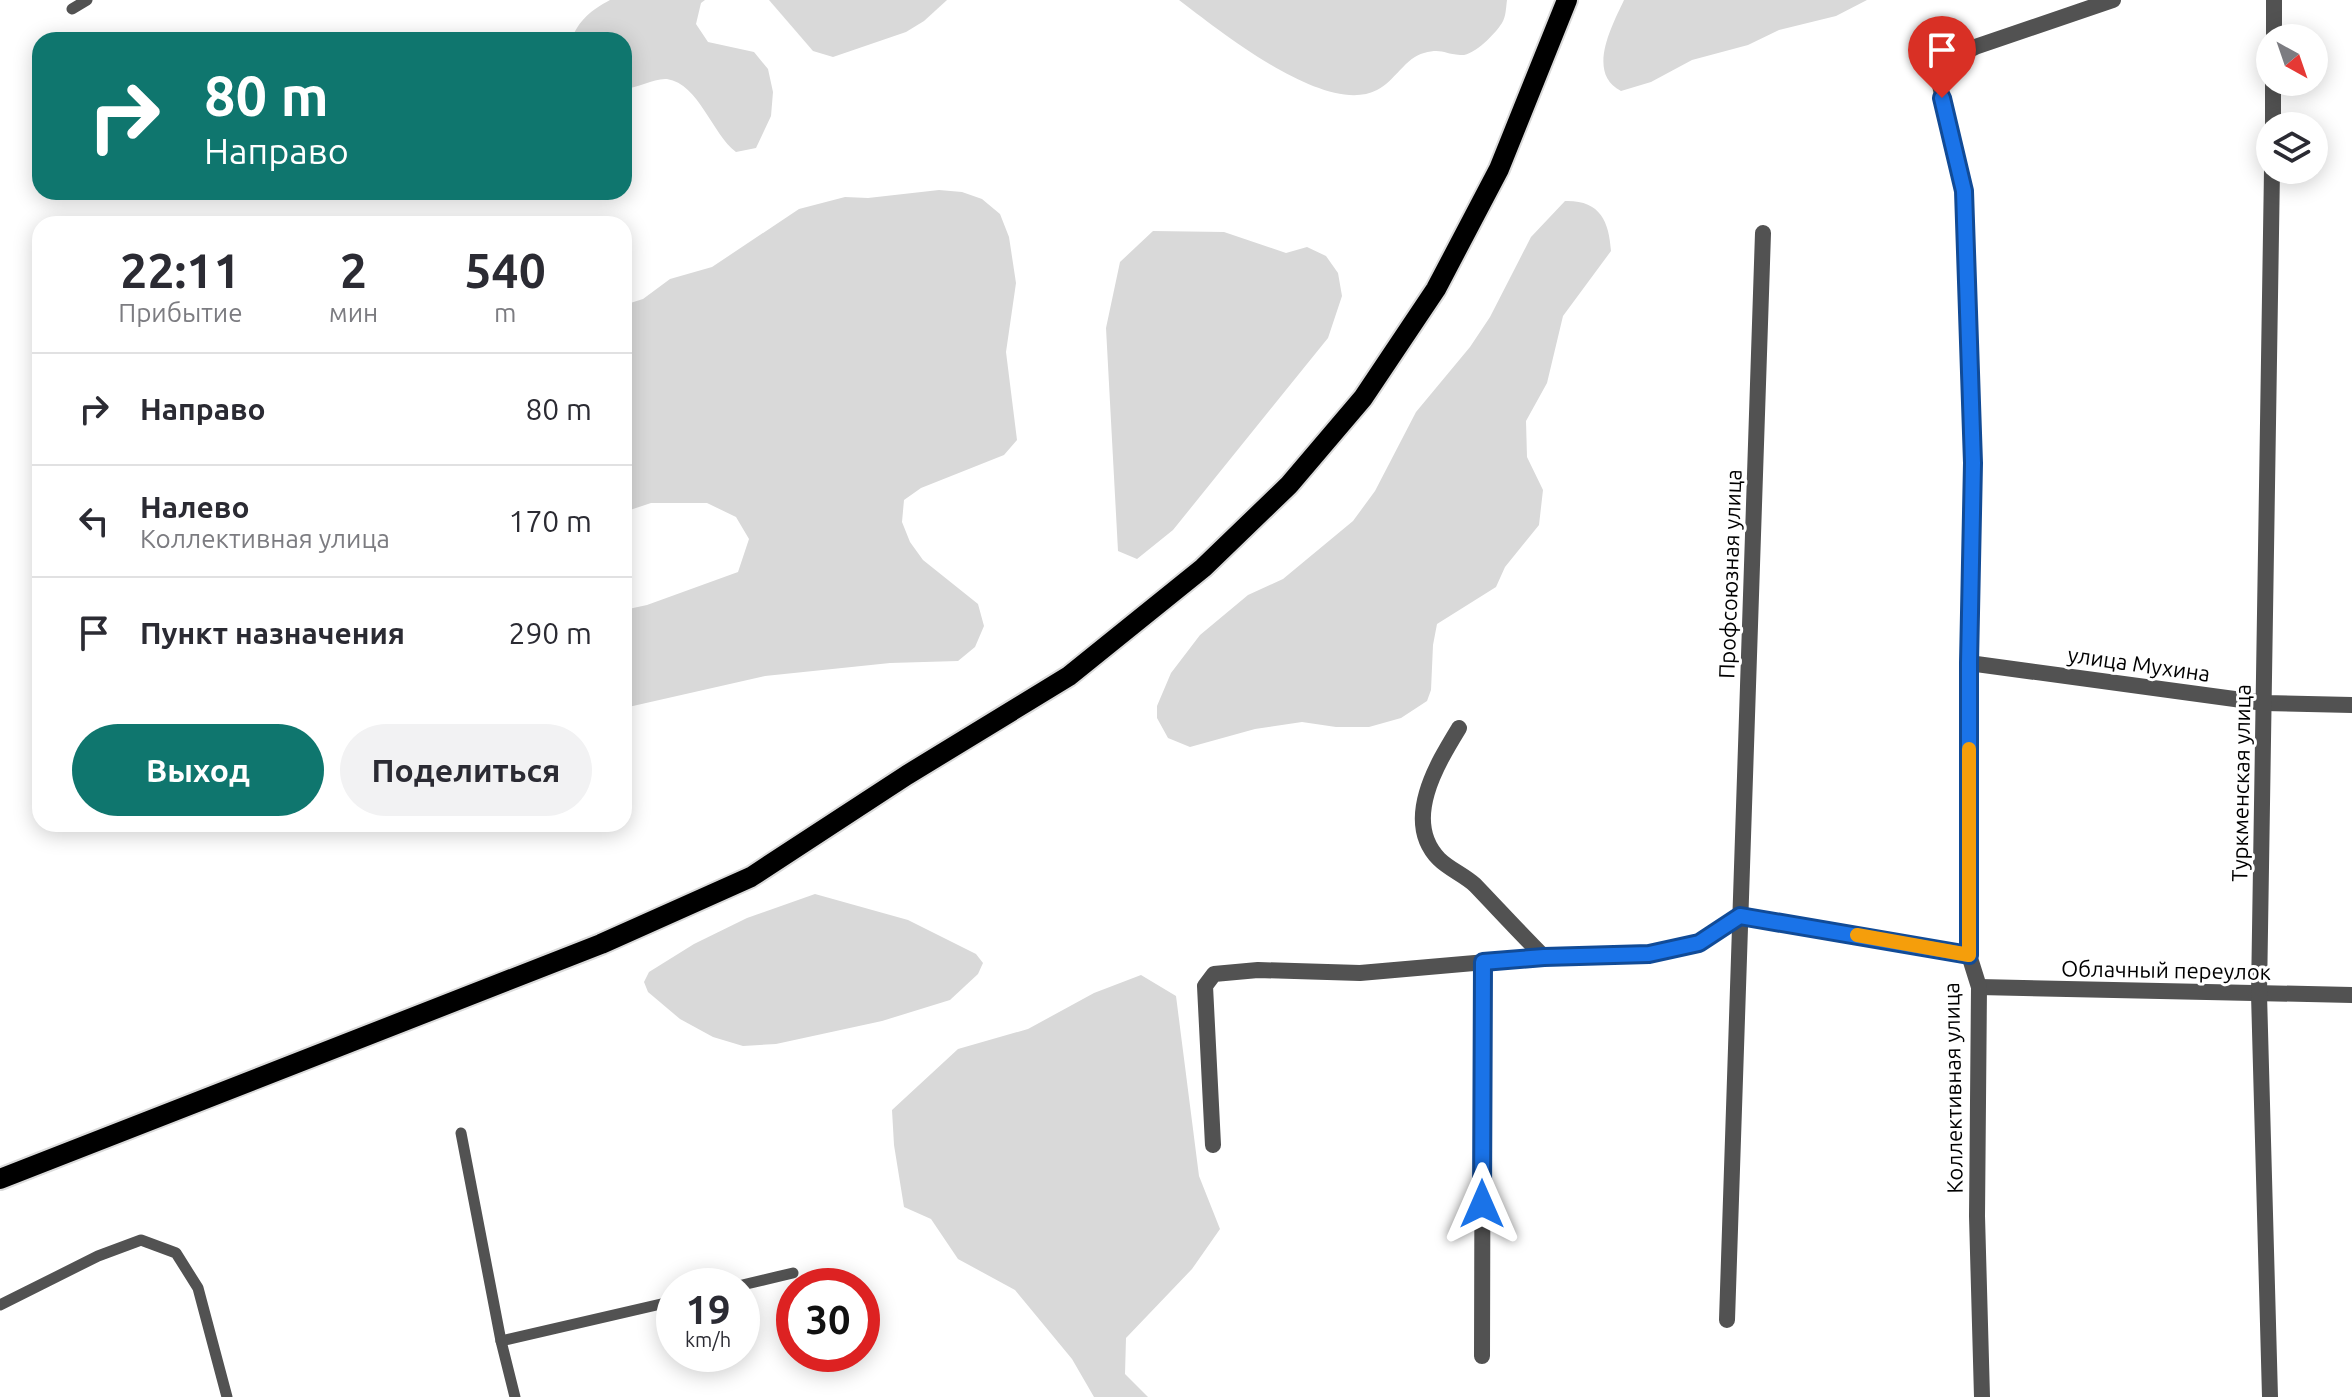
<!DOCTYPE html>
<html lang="ru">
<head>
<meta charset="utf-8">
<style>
  :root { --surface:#fff; --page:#f2f2f3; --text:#2b2b33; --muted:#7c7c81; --line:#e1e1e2; --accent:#0f766e }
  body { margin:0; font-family:Ubuntu,sans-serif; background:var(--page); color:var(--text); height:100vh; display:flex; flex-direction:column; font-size:30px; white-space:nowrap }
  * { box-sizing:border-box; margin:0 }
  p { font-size:26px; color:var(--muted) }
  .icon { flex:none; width:44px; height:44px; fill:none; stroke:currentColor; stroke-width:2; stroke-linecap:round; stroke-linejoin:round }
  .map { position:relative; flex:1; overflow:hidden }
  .sheet { position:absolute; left:32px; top:216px; width:600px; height:616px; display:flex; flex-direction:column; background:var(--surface); border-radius:24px; box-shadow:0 4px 20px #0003 }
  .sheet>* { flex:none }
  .top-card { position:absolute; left:32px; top:32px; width:600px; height:168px; border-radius:24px; box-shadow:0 4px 20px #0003; background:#0f766e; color:#fff; overflow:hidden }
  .needle { width:52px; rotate:140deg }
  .tools { position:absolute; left:2256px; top:24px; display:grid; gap:16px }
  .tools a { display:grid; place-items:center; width:72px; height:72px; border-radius:50%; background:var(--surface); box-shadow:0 4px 20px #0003; font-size:40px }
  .speed { position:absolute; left:656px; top:1268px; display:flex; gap:16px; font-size:40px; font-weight:700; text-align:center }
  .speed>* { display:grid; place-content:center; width:104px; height:104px; border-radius:50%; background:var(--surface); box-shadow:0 4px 20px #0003; line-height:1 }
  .speed small { font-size:20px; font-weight:400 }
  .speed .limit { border:12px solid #d22; background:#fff; color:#111 }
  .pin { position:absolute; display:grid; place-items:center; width:68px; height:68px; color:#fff; margin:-82px -34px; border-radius:50% 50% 50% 0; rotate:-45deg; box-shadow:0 0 8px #0007 }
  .pin .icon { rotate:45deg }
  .me { position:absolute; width:88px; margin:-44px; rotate:0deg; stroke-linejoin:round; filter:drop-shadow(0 0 6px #0008) }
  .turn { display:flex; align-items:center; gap:28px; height:168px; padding:0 40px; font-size:36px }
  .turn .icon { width:104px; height:104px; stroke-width:2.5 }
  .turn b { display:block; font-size:56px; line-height:68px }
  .eta { display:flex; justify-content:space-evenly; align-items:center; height:136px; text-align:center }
  .eta b { font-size:48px; font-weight:600; line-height:56px }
  .primary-button { display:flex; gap:16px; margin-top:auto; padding:16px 40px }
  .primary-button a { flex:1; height:92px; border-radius:48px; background:var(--accent); color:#fff; font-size:32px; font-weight:600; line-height:92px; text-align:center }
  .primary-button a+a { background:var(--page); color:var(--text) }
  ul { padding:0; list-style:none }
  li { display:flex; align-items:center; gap:24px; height:112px; padding:0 40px; border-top:2px solid var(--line) }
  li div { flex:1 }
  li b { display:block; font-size:30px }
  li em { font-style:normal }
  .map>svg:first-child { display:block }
  .green { fill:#d9d9d9 }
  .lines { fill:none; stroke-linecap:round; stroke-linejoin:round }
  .primary-casing { stroke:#dbdbdb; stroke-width:24 }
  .service { stroke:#525252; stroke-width:11 }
  .minor { stroke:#525252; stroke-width:16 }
  .primary { stroke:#000; stroke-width:20 }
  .route-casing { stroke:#114b97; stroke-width:20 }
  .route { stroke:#1a73e8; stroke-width:14 }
  .slow { stroke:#f59e0b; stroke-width:14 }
  .labels { text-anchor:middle; stroke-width:6; stroke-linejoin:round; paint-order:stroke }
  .street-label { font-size:22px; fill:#000; stroke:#fff }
</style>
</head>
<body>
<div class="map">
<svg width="2352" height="1397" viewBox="0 0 2352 1397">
  <rect width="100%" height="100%" fill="#fff"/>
  <g class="green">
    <path d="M 610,0 L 705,0 L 701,3 L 696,24 L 708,42 L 754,52 L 768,69 L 773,92 L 771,116 L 756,148 L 736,152 C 712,134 699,84 667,79 C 654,78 638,88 624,89 L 624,40 L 571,40 C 579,20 591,10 610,0 Z"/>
    <polygon points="769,0 947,0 924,21 906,32 833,57 813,51"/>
    <path d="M 1179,0 L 1507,0 C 1506,7 1506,17 1502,23 C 1495,34 1473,57 1460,55 C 1444,54 1442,48 1424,53 C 1406,57 1394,82 1377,90 C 1325,117 1219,30 1179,0 Z"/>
    <path d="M 1624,0 L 1867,0 L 1836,16 L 1779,30 L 1748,45 L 1692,60 L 1651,82 L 1621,91 C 1586,73 1612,26 1624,0 Z"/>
    <polygon points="939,190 962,192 982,199 1000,214 1009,237 1016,283 1006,352 1017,440 1004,455 921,488 904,500 902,522 910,542 923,560 978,604 984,626 975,647 958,661 890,663 765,676 624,708 624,610 647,605 738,572 749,539 736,517 707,503 651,503 624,512 624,305 643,299 670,279 712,267 799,209 845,197 868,198"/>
    <path d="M 1565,201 C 1600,200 1609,221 1611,251 L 1563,316 L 1547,383 L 1526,421 L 1527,457 L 1543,490 L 1539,525 L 1505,567 L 1496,587 L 1437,624 L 1433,645 L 1431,690 L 1427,701 L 1401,718 L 1369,727 L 1336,727 L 1302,722 L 1255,729 L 1190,747 L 1168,738 L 1157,718 L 1157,706 L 1171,673 L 1200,635 L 1248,595 L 1283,579 L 1353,521 L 1375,491 L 1416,412 L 1470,347 L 1490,317 L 1531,237 Z"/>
    <polygon points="1153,231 1224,232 1286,253 1307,247 1326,256 1338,273 1342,296 1328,338 1173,530 1137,559 1118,551 1106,328 1120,262"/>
    <path d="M 201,824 L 326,824 C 284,836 242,832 201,824 Z"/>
    <polygon points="815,894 908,920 976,954 983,963 978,974 950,1000 882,1021 776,1044 743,1046 713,1037 680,1019 648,992 644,982 649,972 694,944 747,918"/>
    <polygon points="1141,975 1176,996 1199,1176 1220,1229 1192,1269 1126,1338 1125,1374 1148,1397 1094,1397 1072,1359 1015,1290 958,1259 931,1219 904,1207 894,1145 892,1110 958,1049 1028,1029 1094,993"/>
  </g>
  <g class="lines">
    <g class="primary-casing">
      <polyline id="primary" points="0,1179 601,944 751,877 907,775 1069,676 1203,568 1289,485 1363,398 1436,289 1499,169 1567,0"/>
    </g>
    <g class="service">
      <polyline points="72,9 87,0"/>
      <polyline points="461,1133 501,1341 515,1397"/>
      <polyline points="738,1286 793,1273"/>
      <polyline points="0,1305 98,1256 141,1240 176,1253 198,1288 227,1397"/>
      <polyline points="501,1341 674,1301"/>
    </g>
    <g class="minor">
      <polyline points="2274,38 2274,0"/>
      <polyline points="2273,126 2273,82"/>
      <polyline points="1969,663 2264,703 2352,705"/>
      <path d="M 1459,728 C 1437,764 1402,821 1439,859 C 1449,869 1464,875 1475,885 C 1498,909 1520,933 1544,957"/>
      <polyline points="1979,987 2352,995"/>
      <polyline points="1213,1145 1205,986 1214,974 1258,970 1360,973 1544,957 1649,954 1699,943 1740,916 1969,955"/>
      <polyline points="1727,1320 1763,233"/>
      <polyline points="1482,1356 1483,962"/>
      <polyline points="1982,1397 1977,1216 1979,987 1969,955 1969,663 1973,463 1964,191 1939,81 1945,62 1975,47 2113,0"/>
      <polyline points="2270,1397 2259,994 2272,170"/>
    </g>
    <use href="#primary" class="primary"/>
  </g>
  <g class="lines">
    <g class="route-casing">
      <polyline id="route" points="1482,1204 1483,962 1544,957 1649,954 1699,943 1740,916 1969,955 1969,663 1973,463 1964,191 1942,98"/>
    </g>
    <use href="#route" class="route"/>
    <polyline class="slow" points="1857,935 1969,955 1969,749"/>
  </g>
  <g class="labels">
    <g class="street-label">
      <text transform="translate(1730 574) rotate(-88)" y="8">Профсоюзная улица</text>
      <text transform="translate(2139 664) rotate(8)" y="8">улица Мухина</text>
      <text transform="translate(2241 783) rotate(-89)" y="8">Туркменская улица</text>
      <text transform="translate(2166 970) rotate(1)" y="8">Облачный переулок</text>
      <text transform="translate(1953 1088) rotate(-91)" y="8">Коллективная улица</text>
    </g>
  </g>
</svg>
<div class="tools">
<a><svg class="needle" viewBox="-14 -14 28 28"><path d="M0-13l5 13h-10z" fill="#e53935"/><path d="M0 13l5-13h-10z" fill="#7c7c81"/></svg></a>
<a><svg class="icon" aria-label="layers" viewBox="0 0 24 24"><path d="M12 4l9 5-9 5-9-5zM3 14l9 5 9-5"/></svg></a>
</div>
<div class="speed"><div>19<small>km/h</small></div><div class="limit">30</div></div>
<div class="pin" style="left:1942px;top:98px;background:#d93025"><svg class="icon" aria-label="arrive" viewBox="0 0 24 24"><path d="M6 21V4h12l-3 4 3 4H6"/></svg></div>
<svg class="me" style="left:1482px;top:1204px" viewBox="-20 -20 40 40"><path d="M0-17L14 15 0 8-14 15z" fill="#1a73e8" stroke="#fff" stroke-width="4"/></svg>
<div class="top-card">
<div class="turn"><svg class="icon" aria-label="right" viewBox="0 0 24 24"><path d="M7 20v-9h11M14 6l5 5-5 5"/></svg><div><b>80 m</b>Направо</div></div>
</div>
<section class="sheet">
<div class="eta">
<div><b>22:11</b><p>Прибытие</p></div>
<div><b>2</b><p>мин</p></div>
<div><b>540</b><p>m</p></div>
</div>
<ul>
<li><svg class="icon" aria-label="right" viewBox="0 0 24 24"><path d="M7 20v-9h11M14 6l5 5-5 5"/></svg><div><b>Направо</b></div><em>80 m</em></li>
<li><svg class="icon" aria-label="left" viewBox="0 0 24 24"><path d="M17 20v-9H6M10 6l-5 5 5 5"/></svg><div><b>Налево</b><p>Коллективная улица</p></div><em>170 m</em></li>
<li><svg class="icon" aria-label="arrive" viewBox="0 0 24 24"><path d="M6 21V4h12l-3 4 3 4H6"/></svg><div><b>Пункт назначения</b></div><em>290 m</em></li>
</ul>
<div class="primary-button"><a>Выход</a><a>Поделиться</a></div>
</section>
</div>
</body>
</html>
